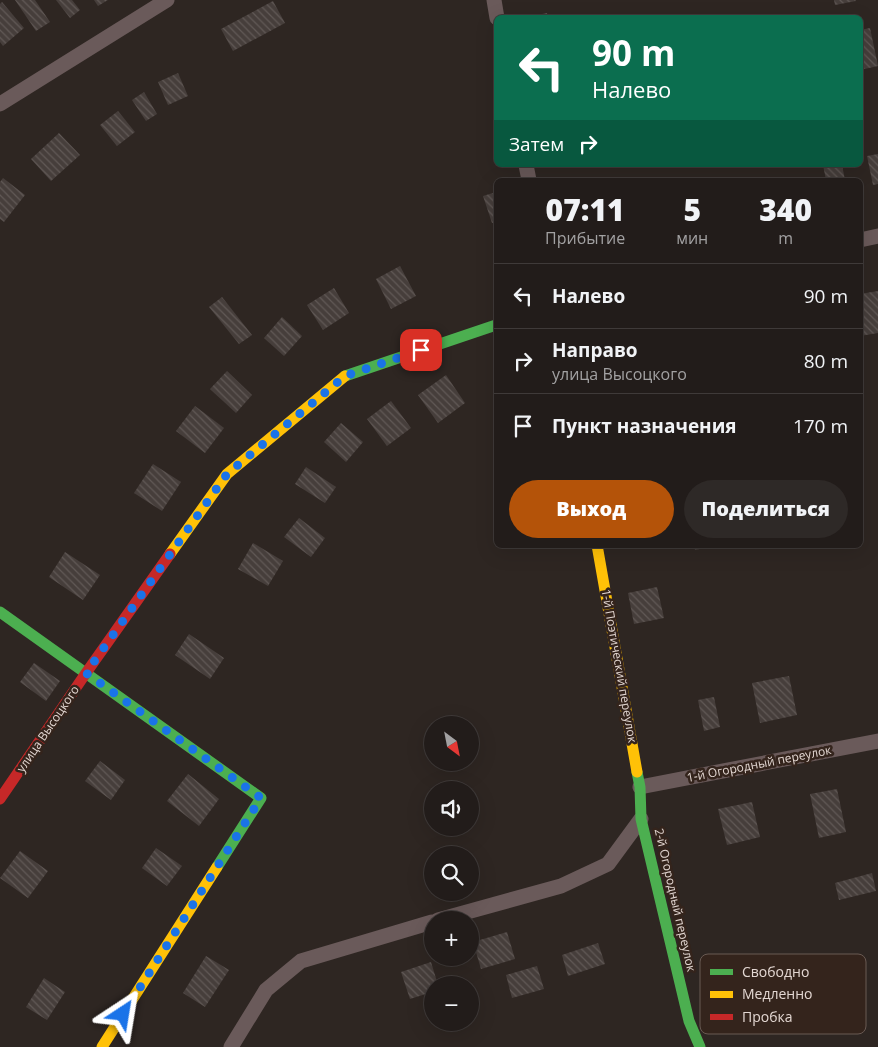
<!DOCTYPE html>
<html lang="ru">
<head>
<meta charset="utf-8">
<style>
  :root { --surface:#221c1a; --page:#2e2927; --text:#f1f3f6; --muted:#a2a1a2; --line:#3f3a39; --accent:#b45309 }
  body { margin:0; font-family:"Open Sans",sans-serif; background:var(--page); color:var(--text); height:100vh; display:flex; flex-direction:column; font-size:19px; white-space:nowrap }
  * { box-sizing:border-box; margin:0 }
  p { font-size:16px; color:var(--muted) }
  .icon { flex:none; width:28px; height:28px; fill:none; stroke:currentColor; stroke-width:2; stroke-linecap:round; stroke-linejoin:round }
  .map { position:relative; flex:1; overflow:hidden }
  .panel { position:absolute; left:494px; top:178px; width:369px; height:370px; display:flex; flex-direction:column; background:var(--surface); border-radius:8px; box-shadow:0 5px 20px #0002,0 0 0 1px var(--line) }
  .panel>* { flex:none }
  .top-card { position:absolute; left:494px; top:15px; width:369px; height:152px; border-radius:8px; box-shadow:0 5px 20px #0002,0 0 0 1px var(--line); background:#0b6e4f; color:#fff; overflow:hidden }
  .needle { width:32px; rotate:148deg }
  .fabs { position:absolute; left:424px; top:716px; display:grid; gap:10px }
  .fabs a { display:grid; place-items:center; width:55px; height:55px; border-radius:50%; background:var(--surface); box-shadow:0 5px 20px #0002,0 0 0 1px var(--line); font-size:25px }
  .pin { position:absolute; display:grid; place-items:center; width:42px; height:42px; color:#fff; margin:-21px; border-radius:10px; box-shadow:0 2px 8px #0006 }
  .me { position:absolute; width:55px; margin:-28px; rotate:33deg; stroke-linejoin:round; filter:drop-shadow(0 0 4px #0008) }
  .turn { display:flex; align-items:center; gap:18px; height:105px; padding:0 15px; font-size:22px }
  .turn .icon { width:65px; height:65px; stroke-width:2.5 }
  .turn b { display:block; font-size:35px; line-height:42px }
  .then { display:flex; align-items:center; height:48px; padding:0 15px; background:#0003; gap:10px; font-size:19px }
  .eta { display:flex; justify-content:space-evenly; align-items:center; height:85px; text-align:center }
  .eta b { font-size:30px; font-weight:800; line-height:35px }
  .button { display:flex; gap:10px; margin-top:auto; padding:10px 15px }
  .button a { flex:1; height:58px; border-radius:30px; background:var(--accent); color:#fff; font-size:20px; font-weight:800; line-height:58px; text-align:center }
  .button a+a { background:var(--page); color:var(--text) }
  ul { padding:0; list-style:none }
  li { display:flex; align-items:center; gap:15px; height:65px; padding:0 15px; border-top:1px solid var(--line) }
  li div { flex:1 }
  li b { display:block; font-size:19px }
  li em { font-style:normal }
  .map>svg:first-child { display:block }
  .building { fill:url(#building-back-hatch) }
  .lines { fill:none; stroke-linecap:round; stroke-linejoin:round }
  .street { stroke:#6a5a5a; stroke-width:15 }
  .fast { stroke:#4caf50; stroke-width:11 }
  .slow { stroke:#ffc107; stroke-width:11 }
  .jam { stroke:#c62828; stroke-width:11 }
  .route { stroke:#1a73e8; stroke-width:9; stroke-dasharray:0 16.2 }
  .labels { text-anchor:middle; stroke-width:5; stroke-linejoin:round; paint-order:stroke }
  .street-label { font-size:12px; fill:#e3d7d2; stroke:#34241c }
  .key { fill:#34241c; stroke:#695a53; stroke-width:1 }
  .key-label { font-size:14px; fill:#e3d7d2 }
</style>
</head>
<body>
<div class="map">
<svg width="878" height="1047" viewBox="0 0 878 1047">
  <defs>
    <pattern id="building-back-hatch" width="6" height="6" patternUnits="userSpaceOnUse" patternTransform="scale(1.25)"><rect width="6" height="6" fill="#463e3b"/><path d="M-1 5l2 2M0 0l6 6M5-1l2 2" fill="none" stroke="#615956"/></pattern>
  </defs>
  <rect width="100%" height="100%" fill="#2e2622"/>
  <g class="building">
    <polygon points="15,0 35,0 50,22 36,31"/>
    <polygon points="56,0 72,0 80,10 70,18"/>
    <polygon points="94,0 108,0 98,6"/>
    <polygon points="834,0 855,0 856,1 835,5"/>
    <polygon points="273,1 285,23 233,51 221,29"/>
    <polygon points="2,2 24,28 3,46 0,42 0,4"/>
    <polygon points="547,13 548,18 528,18 527,17"/>
    <polygon points="870,28 878,66 860,70 860,30"/>
    <polygon points="178,73 188,96 168,105 158,82"/>
    <polygon points="144,92 157,114 146,121 132,100"/>
    <polygon points="118,111 135,132 117,146 100,125"/>
    <polygon points="59,133 80,155 51,181 31,159"/>
    <polygon points="878,154 878,184 873,185 867,156"/>
    <polygon points="823,165 842,165 845,180 826,180"/>
    <polygon points="3,178 25,195 4,222 0,219 0,182"/>
    <polygon points="496,192 496,222 492,223 483,196"/>
    <polygon points="400,266 416,296 391,309 376,279"/>
    <polygon points="334,288 349,313 323,330 307,305"/>
    <polygon points="878,291 878,333 860,336 860,294"/>
    <polygon points="222,297 252,335 239,344 209,307"/>
    <polygon points="282,317 302,336 284,356 264,338"/>
    <polygon points="227,371 252,395 236,413 210,389"/>
    <polygon points="446,375 465,403 438,423 418,395"/>
    <polygon points="391,401 411,428 387,446 367,419"/>
    <polygon points="195,406 224,428 205,453 176,431"/>
    <polygon points="341,423 363,442 346,462 324,442"/>
    <polygon points="153,464 181,482 162,511 134,493"/>
    <polygon points="306,467 336,487 325,503 295,484"/>
    <polygon points="299,518 325,538 311,557 284,537"/>
    <polygon points="253,543 283,561 268,586 238,569"/>
    <polygon points="694,545 713,545 713,546 695,550"/>
    <polygon points="65,552 100,575 83,600 49,577"/>
    <polygon points="657,587 664,618 634,624 628,593"/>
    <polygon points="189,634 224,658 210,679 175,655"/>
    <polygon points="34,663 60,681 46,701 20,682"/>
    <polygon points="789,676 797,715 760,723 752,683"/>
    <polygon points="714,697 720,727 704,731 698,700"/>
    <polygon points="100,761 125,780 111,800 85,781"/>
    <polygon points="188,774 219,799 199,826 167,801"/>
    <polygon points="837,789 846,832 819,838 810,794"/>
    <polygon points="752,802 760,837 727,845 718,809"/>
    <polygon points="156,848 182,866 167,886 142,868"/>
    <polygon points="20,851 48,871 28,898 0,878"/>
    <polygon points="872,873 876,891 839,900 835,883"/>
    <polygon points="507,932 515,959 481,969 473,942"/>
    <polygon points="598,943 605,964 568,976 562,955"/>
    <polygon points="206,956 229,970 205,1007 183,993"/>
    <polygon points="431,962 438,985 432,985 432,992 410,999 401,972"/>
    <polygon points="537,966 544,989 512,998 506,975"/>
    <polygon points="44,978 65,992 47,1020 26,1007"/>
  </g>
  <g class="lines">
    <g class="street">
      <polyline points="494,0 497,18"/>
      <polyline points="0,104 167,0"/>
      <polyline points="526,165 529,180"/>
      <polyline points="860,240 878,236"/>
      <polyline points="640,787 878,741"/>
      <polyline points="438,920 561,886 608,864 641,819"/>
      <polyline points="231,1047 266,990 301,961 432,922"/>
    </g>
    <g class="fast">
      <polyline points="345,376 496,325"/>
      <polyline points="0,612 261,798 217,867"/>
      <polyline points="637,772 640,787 641,819 689,1021 700,1047"/>
    </g>
    <g class="slow">
      <polyline points="597,545 637,772"/>
      <polyline points="170,554 227,474 345,376"/>
      <polyline points="102,1047 217,867"/>
    </g>
    <polyline class="jam" points="0,799 86,673 170,554"/>
  </g>
  <g class="lines">
    <polyline class="route" points="123,1014 261,798 86,673 227,474 345,376 421,350"/>
  </g>
  <g class="labels">
    <g class="street-label">
      <text transform="translate(619 666) rotate(80)" y="4">1-й Поэтический переулок</text>
      <text transform="translate(48 729) rotate(-56)" y="4">улица Высоцкого</text>
      <text transform="translate(759 764) rotate(-11)" y="4">1-й Огородный переулок</text>
      <text transform="translate(675 900) rotate(77)" y="4">2-й Огородный переулок</text>
    </g>
  </g>
  <rect x="700" y="954" width="166" height="80" rx="8" class="key"/>
  <rect x="710" y="969" width="23" height="6" fill="#4caf50"/>
  <rect x="710" y="991" width="23" height="7" fill="#ffc107"/>
  <rect x="710" y="1014" width="23" height="6" fill="#c62828"/>
  <g class="key-label">
    <text x="742" y="977">Свободно</text>
    <text x="742" y="999">Медленно</text>
    <text x="742" y="1022">Пробка</text>
  </g>
</svg>
<div class="fabs">
<a><svg class="needle" viewBox="-14 -14 28 28"><path d="M0-13l5 13h-10z" fill="#e53935"/><path d="M0 13l5-13h-10z" fill="#a2a1a2"/></svg></a>
<a><svg class="icon" aria-label="sound" viewBox="0 0 24 24"><path d="M4 9h4l5-4v14l-5-4H4zM17 9q2 3 0 6"/></svg></a>
<a><svg class="icon" aria-label="search" viewBox="0 0 24 24"><circle cx="10" cy="10" r="6"/><path d="M15 15l6 6"/></svg></a>
<a>+</a>
<a>−</a>
</div>
<div class="pin" style="left:421px;top:350px;background:#d93025"><svg class="icon" aria-label="arrive" viewBox="0 0 24 24"><path d="M6 21V4h12l-3 4 3 4H6"/></svg></div>
<svg class="me" style="left:123px;top:1014px" viewBox="-20 -20 40 40"><path d="M0-17L14 15 0 8-14 15z" fill="#1a73e8" stroke="#fff" stroke-width="4"/></svg>
<div class="top-card">
<div class="turn"><svg class="icon" aria-label="left" viewBox="0 0 24 24"><path d="M17 20v-9H6M10 6l-5 5 5 5"/></svg><div><b>90 m</b>Налево</div></div>
<div class="then">Затем<svg class="icon" aria-label="right" viewBox="0 0 24 24"><path d="M7 20v-9h11M14 6l5 5-5 5"/></svg></div>
</div>
<section class="panel">
<div class="eta">
<div><b>07:11</b><p>Прибытие</p></div>
<div><b>5</b><p>мин</p></div>
<div><b>340</b><p>m</p></div>
</div>
<ul>
<li><svg class="icon" aria-label="left" viewBox="0 0 24 24"><path d="M17 20v-9H6M10 6l-5 5 5 5"/></svg><div><b>Налево</b></div><em>90 m</em></li>
<li><svg class="icon" aria-label="right" viewBox="0 0 24 24"><path d="M7 20v-9h11M14 6l5 5-5 5"/></svg><div><b>Направо</b><p>улица Высоцкого</p></div><em>80 m</em></li>
<li><svg class="icon" aria-label="arrive" viewBox="0 0 24 24"><path d="M6 21V4h12l-3 4 3 4H6"/></svg><div><b>Пункт назначения</b></div><em>170 m</em></li>
</ul>
<div class="button"><a>Выход</a><a>Поделиться</a></div>
</section>
</div>
</body>
</html>
